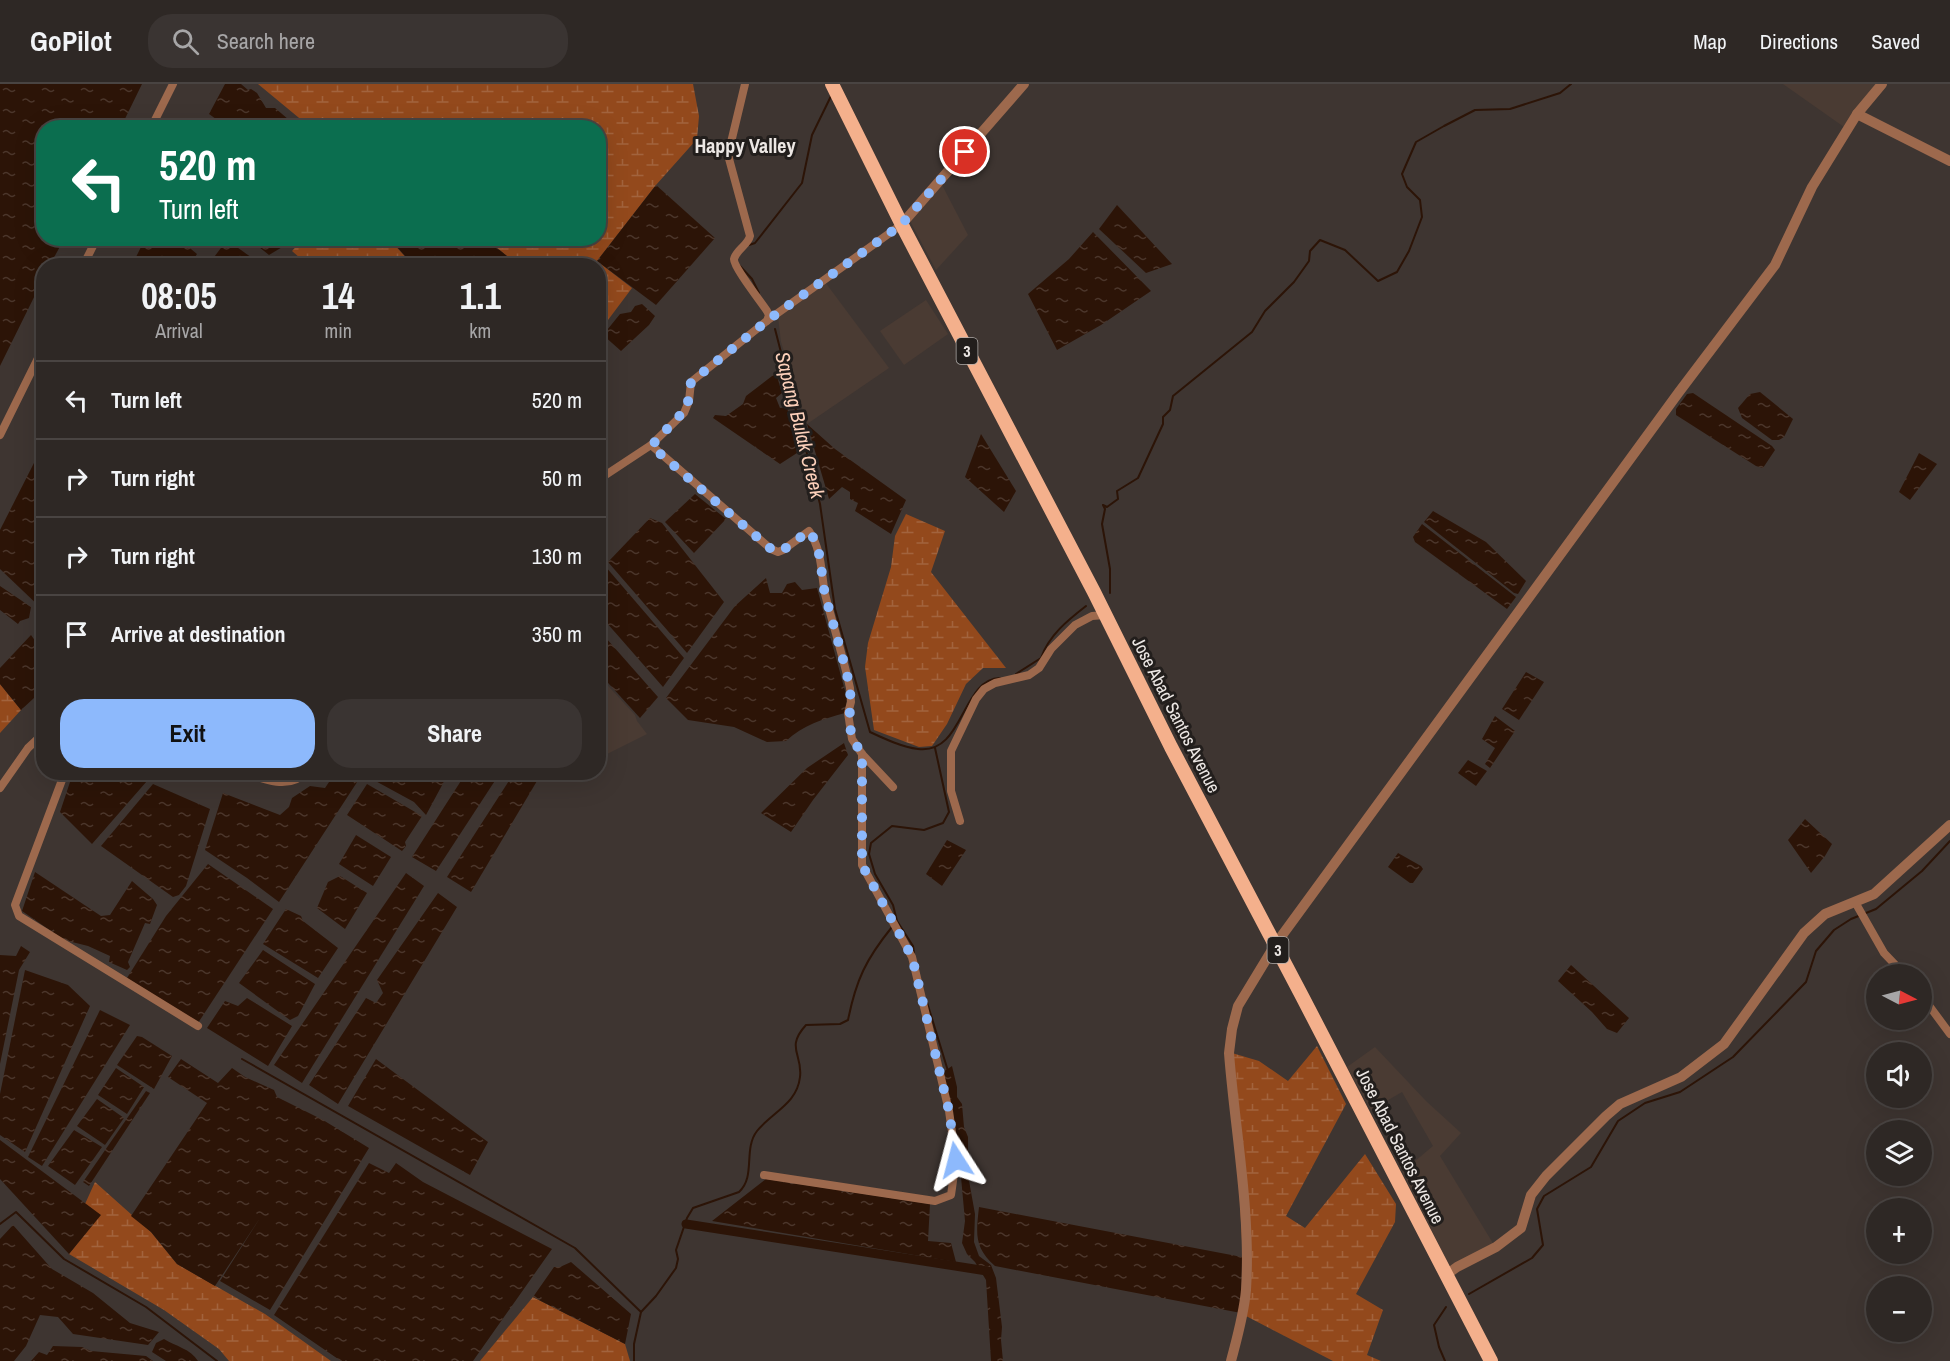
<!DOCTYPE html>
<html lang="en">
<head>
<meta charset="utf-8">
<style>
  :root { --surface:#2e2825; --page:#3a3432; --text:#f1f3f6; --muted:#a7a6a7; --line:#494442; --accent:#8db9fc }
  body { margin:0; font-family:"Archivo Narrow",sans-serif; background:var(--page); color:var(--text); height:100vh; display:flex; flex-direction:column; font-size:22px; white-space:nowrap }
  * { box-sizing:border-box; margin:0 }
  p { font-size:20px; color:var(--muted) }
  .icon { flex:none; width:33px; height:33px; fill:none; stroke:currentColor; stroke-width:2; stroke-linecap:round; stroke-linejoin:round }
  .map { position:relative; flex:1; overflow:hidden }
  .panel { position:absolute; left:36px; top:174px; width:570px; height:522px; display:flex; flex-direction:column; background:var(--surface); border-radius:24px; box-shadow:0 6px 24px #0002,0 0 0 2px var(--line) }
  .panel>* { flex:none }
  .hud { position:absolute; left:36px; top:36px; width:570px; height:126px; border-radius:24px; box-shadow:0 6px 24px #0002,0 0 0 2px var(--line); background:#0b6e4f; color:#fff; overflow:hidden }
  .needle { width:39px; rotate:96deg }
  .fabs { position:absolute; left:1866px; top:880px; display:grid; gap:12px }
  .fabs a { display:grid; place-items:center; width:66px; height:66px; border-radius:50%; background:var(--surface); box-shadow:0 6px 24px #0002,0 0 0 2px var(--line); font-size:30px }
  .pin { position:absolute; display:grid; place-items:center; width:51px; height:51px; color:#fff; margin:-26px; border:3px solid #fff; border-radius:50%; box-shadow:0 2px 6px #0007 }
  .me { position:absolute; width:66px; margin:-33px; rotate:351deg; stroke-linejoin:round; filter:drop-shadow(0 0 4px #0008) }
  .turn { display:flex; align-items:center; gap:21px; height:126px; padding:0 24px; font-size:27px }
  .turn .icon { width:78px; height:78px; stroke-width:2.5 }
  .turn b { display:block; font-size:42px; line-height:51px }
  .eta { display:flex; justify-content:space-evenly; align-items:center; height:102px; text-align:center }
  .eta b { font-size:36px; font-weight:800; line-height:42px }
  .action { display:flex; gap:12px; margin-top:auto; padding:12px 24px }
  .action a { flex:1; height:69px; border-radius:24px; background:var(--accent); color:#111; font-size:24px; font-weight:800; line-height:69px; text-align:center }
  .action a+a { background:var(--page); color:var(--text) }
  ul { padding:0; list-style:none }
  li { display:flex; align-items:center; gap:18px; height:78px; padding:0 24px; border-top:2px solid var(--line) }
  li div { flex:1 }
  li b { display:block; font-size:22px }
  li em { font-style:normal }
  header { display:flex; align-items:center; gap:36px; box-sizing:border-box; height:84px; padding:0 30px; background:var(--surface); border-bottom:2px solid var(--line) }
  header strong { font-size:28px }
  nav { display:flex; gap:33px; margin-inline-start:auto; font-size:21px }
  .search { width:420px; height:54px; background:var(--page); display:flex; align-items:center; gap:15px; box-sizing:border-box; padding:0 21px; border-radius:24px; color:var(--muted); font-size:22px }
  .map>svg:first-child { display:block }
  .built { fill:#4a3b33 }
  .wetland { fill:url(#wetland-marsh) }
  .water { fill:url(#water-ripples) }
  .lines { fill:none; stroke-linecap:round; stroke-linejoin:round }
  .stream { stroke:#2c1407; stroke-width:2 }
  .canal { stroke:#2c1407; stroke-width:9 }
  .minor { stroke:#9d694d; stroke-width:8 }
  .tertiary { stroke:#9d694d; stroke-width:10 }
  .trunk { stroke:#f4b08c; stroke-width:14 }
  .route { stroke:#8db9fc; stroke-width:10; stroke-dasharray:0 18 }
  .labels { text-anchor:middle; stroke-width:6; stroke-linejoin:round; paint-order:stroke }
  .shield { fill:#221e1c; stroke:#afaba8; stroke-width:1.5 }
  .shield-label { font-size:16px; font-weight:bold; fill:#ece7e4 }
  .street-label { font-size:18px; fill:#ece7e4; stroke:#221e1c }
  .neighbourhood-label { font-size:20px; font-weight:bold; fill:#ece7e4; stroke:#221e1c }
  .water-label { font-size:20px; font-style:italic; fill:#fcd0ba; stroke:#221e1c }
</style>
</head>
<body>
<header>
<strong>GoPilot</strong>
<div class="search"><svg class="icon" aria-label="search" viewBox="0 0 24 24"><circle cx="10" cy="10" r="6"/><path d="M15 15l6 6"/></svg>Search here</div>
<nav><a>Map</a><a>Directions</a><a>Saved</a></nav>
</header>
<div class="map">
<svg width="1950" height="1277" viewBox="0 0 1950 1277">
  <defs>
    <pattern id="wetland-marsh" width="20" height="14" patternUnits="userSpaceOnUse" patternTransform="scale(1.5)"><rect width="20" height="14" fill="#93491c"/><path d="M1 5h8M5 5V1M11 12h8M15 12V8" fill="none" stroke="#a2633d"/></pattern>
    <pattern id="water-ripples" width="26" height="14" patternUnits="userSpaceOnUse" patternTransform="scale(1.5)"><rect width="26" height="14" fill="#2c1407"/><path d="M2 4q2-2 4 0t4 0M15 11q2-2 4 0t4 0" fill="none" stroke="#4b362b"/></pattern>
  </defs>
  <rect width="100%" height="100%" fill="#3e3531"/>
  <g class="built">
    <polygon points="1783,0 1877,0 1844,43"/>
    <polygon points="941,99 968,151 936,186 909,135"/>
    <polygon points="825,198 889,284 807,340 781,258 778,233"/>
    <polygon points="926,216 948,250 904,281 880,247"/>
    <polygon points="599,592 635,631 637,637 647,650 599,674"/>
    <polygon points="1375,963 1426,1017 1461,1049 1440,1072 1494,1161 1455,1181 1449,1181 1400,1083 1414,1078 1433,1062 1402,1008 1371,1026 1347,983"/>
  </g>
  <g class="wetland">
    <polygon points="258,0 693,0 699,32 697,55 656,101 597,177 632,204 599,248 598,182 518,181 486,155 598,154 598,44 310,43"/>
    <polygon points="303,155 389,155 413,181 308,181 292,167"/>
    <polygon points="906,430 945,447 931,488 1006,584 983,584 966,600 947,640 932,662 919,663 874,646 865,583 868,559 891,483 895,452"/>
    <polygon points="0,600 21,626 0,649"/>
    <polygon points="1317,962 1346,1020 1286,1132 1305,1144 1365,1070 1396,1120 1395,1138 1356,1210 1383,1226 1367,1271 1381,1277 1333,1277 1246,1232 1232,969 1259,977 1288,997"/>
    <polygon points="95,1098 151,1148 177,1180 265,1230 331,1277 229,1277 219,1265 164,1226 69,1170 100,1131 85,1120"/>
    <polygon points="533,1213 625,1260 630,1277 480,1277"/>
  </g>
  <g class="water">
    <polygon points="0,0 142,0 121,43 44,44 44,154 64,155 50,181 44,182 43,195 0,282"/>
    <polygon points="225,0 241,0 248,6 251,5 257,9 266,24 275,24 295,41 293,44 227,43 209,30"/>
    <polygon points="656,101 715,154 656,221 597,177"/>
    <polygon points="1117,121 1172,180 1146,189 1099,145"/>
    <polygon points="1093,148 1151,207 1101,241 1057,266 1028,210 1069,175"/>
    <polygon points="389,154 486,155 518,181 413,181"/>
    <polygon points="145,155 179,155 197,170 190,181 132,181"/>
    <polygon points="249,155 290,155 289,159 269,171"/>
    <polygon points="227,156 262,181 208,181"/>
    <polygon points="642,220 655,232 649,241 621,267 603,251 620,230 631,228 635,222"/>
    <polygon points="776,289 782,309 776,314 780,324 787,323 797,369 780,380 713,334 715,331 726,332 743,320 746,312"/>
    <polygon points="1760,308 1793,335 1784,353 1779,356 1772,356 1742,334 1738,324 1750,310"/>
    <polygon points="1693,309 1772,362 1775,366 1763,384 1756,382 1676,331 1676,325 1687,310"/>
    <polygon points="807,340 835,365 906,416 891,450 855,427 858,419 850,415 850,408 842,403 829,415"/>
    <polygon points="981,350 1016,407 1004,428 965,393"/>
    <polygon points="43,367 43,526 0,485 0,446 37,373"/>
    <polygon points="1919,369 1937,380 1910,416 1899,408"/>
    <polygon points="695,410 726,435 694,469 665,438"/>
    <polygon points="1433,427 1486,458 1526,497 1518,510 1514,509 1424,438"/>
    <polygon points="650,434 662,439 724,518 687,569 608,478"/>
    <polygon points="1422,440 1516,513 1507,525 1415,458 1413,453"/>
    <polygon points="599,475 684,574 663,603 599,530"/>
    <path d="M 766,494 L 770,509 L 782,509 L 787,500 L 795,498 L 802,506 L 817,504 L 847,614 L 845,629 C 823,635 803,641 786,657 L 767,658 L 734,643 L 688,636 L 666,614 L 735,522 Z"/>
    <polygon points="0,502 31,523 29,534 20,537 18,540 0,526"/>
    <polygon points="598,545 658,613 640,634 599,589"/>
    <polygon points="31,551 43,568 43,596 35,603 34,614 21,626 0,600 0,584"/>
    <polygon points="1526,588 1544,598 1519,636 1502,625"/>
    <polygon points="1495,632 1515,647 1490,684 1485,680 1495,664 1482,655"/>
    <polygon points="844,659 848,671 813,716 791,748 761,729 807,684"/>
    <polygon points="1468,676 1487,687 1476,702 1458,689"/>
    <polygon points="73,689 73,688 154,689 92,760 60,728"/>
    <polygon points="335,689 363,689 279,818 247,794 205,766 223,709 280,731 289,723 292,714 310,702 325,704"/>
    <polygon points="373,689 435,689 447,692 426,731 414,718 370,694"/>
    <polygon points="466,689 500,689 436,787 412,773"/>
    <polygon points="514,689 526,689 537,697 471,808 447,793"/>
    <polygon points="153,700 210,725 186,802 179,811 173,813 101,762"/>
    <polygon points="367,700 422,732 405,758 406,762 402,767 347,731"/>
    <polygon points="1805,735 1832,760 1825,772 1811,789 1788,756"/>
    <polygon points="356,751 391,773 373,802 339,780"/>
    <polygon points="947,756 966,766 942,802 926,790"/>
    <polygon points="1398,769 1421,782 1423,785 1413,799 1410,799 1388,783"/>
    <polygon points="208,780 273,825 198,939 127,894 166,832"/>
    <polygon points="35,788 101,832 110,831 132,797 153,815 157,821 150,840 145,839 128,878 130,883 127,886 109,878 110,872 88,862 64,856 22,827"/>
    <polygon points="406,789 424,802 302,999 274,981"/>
    <polygon points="340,792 367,809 345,845 317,824 328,798"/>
    <polygon points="438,809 457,823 338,1020 309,1001 366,914 376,919 383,909 377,896"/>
    <polygon points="286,825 301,832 303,837 338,864 318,894 263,860"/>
    <polygon points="21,862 30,868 19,886 0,980 0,871 16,872"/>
    <polygon points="263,866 315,900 298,932 290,936 239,899"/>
    <polygon points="1571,881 1629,934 1617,949 1607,945 1592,928 1558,897"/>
    <polygon points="25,886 68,901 90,922 25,1068 0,1051 0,1010"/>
    <polygon points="247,914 292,942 268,982 207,944 225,917 238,922"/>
    <polygon points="100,926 130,941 42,1082 28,1073"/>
    <polygon points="137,952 142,953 172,972 154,1005 117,981"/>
    <polygon points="181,975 218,999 232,984 245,993 274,1006 277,1013 323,1036 369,1064 270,1226 220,1197 260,1134 215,1202 177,1180 151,1148 131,1132 207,1019 168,993"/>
    <polygon points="376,975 488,1058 470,1091 348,1022"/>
    <polygon points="952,982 957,1003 957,1013 962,1020 964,1043 968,1053 968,1091 975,1130 974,1158 979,1172 991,1181 996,1194 1002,1243 1001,1256 1003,1277 991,1277 986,1196 975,1178 967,1170 962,1159 965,1137 959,1071 954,1035 943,988"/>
    <polygon points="116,984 144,1003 127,1030 98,1011"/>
    <polygon points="146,1007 150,1009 89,1102 83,1098"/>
    <polygon points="97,1015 124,1034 105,1061 77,1042"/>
    <polygon points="74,1046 102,1063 75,1101 48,1082"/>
    <polygon points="0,1056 101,1131 69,1170 0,1095"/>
    <polygon points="369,1079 389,1089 396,1079 423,1098 552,1165 473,1277 341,1277 274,1231"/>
    <polygon points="766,1095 930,1120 928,1157 951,1159 956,1178 712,1137"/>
    <path d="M 979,1123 L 1242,1173 L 1241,1229 L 995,1182 C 974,1163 976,1150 979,1123 Z"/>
    <polygon points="13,1141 52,1185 93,1209 130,1239 159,1248 148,1261 73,1250 58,1233 40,1231 26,1262 14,1277 0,1277 0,1155"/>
    <polygon points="571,1178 631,1230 625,1260 533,1213 554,1183 560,1183"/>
    <path d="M 164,1255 C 175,1262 191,1265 198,1277 L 166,1277 L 152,1268 L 156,1259 Z"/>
    <polygon points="53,1262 82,1263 91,1267 146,1272 153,1277 31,1277 39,1268 47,1271"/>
  </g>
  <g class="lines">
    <g class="stream">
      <polyline points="749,161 755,159 802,99 812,51 832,10"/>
      <polyline points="740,182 752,195 759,209"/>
      <path d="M 775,245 L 820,420 L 835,525 L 870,648 C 885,655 902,663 918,665 C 964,671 961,595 1000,594"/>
      <polyline points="1110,509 1110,485 1102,440 1105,425 1103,421 1107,423 1118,415 1117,407 1138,394 1163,340 1163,333 1170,326 1173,312 1252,248 1265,227 1294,198 1309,177 1310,167 1320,156 1345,166 1378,197 1397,188 1409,167 1422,133 1420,116 1407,103 1402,90 1416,58 1444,42 1475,26 1510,25 1560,9 1571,0"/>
      <path d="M 1016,590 L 1041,574 C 1049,551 1068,536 1086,522"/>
      <polyline points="914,869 913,862 897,837 893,821 875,790 869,770 871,759 892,742 924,746 943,739 949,728 935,664"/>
      <polyline points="926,915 948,987"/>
      <polyline points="242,975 575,1164 641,1228"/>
      <polyline points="0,1140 16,1128 64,1175 146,1223 217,1277"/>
      <polyline points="1469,1210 1532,1174 1543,1161 1537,1125 1544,1112 1591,1083 1618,1037 1645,1019 1680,1008 1733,973 1806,898 1816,867 1834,846 1851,835 1876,825 1922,787 1950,757"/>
      <path d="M 634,1277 L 634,1260 L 641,1228 L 656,1212 L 676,1184 L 678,1175 L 676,1166 L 687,1134 L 693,1124 L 739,1108 C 756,1093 743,1065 757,1047 C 772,1028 797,1020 800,993 C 803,970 785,964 806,941 L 840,940 L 848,936 C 856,896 866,875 892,843"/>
      <polyline points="1445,1277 1439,1263 1434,1241 1446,1223"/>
    </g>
    <polyline class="canal" points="686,1140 987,1187"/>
    <g class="minor">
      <path d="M 745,0 L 728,71 L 750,152 C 748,161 736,166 734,175 C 733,182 761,218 767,227 L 769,231 L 767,237"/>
      <polyline points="151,44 173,0"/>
      <polyline points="83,182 97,154"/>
      <polyline points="0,351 44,262"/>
      <path d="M 651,361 L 771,465 L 778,468 L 783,466 L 809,447 C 822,466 821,488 825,510 C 833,541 843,572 850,604 L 851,618 L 848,629 L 852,655 L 862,670 L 893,703"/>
      <polyline points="598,396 651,361 684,329 689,317 691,298 768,236 901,141"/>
      <polyline points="65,688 15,821 19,832 198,942"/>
      <path d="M 244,688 C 264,696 290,706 306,688"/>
      <polyline points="0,704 28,664 44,649"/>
      <polyline points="960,737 951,707 951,667 976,615 984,605 995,599 1029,591 1039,584 1051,565 1075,541 1092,532 1105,531"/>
      <polyline points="1855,818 1884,869 1905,891"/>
      <polyline points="1922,912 1950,950"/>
      <polyline points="764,1091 935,1117 951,1111 956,1076 949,1027 912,873 862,781 862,670"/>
    </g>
    <g class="tertiary">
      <polyline points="1857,30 1950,77"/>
      <polyline points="901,141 1024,0"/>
      <polyline points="1446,1191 1457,1183 1496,1163 1521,1144 1531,1111 1546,1092 1606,1032 1620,1020 1681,993 1724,960 1804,849 1825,830 1874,810 1950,741"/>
      <path d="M 1231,1277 C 1237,1254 1244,1230 1246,1206 C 1251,1127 1235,1047 1229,969 L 1232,945 L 1238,922 L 1275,861 L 1679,308 L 1775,181 L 1812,103 L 1857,30 L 1882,0"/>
    </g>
    <polyline class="trunk" points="832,0 904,145 1094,508 1171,663 1303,914 1491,1277"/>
  </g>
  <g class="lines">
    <path class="route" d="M 956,1076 L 949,1027 L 912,873 L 862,781 L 862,670 C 843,642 852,634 850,604 C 843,572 833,541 825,510 C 820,488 823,466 809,447 L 783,466 L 777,468 L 771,465 L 651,362 L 687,324 L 691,298 L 768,236 L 901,141 L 965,68"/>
  </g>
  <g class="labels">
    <g class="shield">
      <rect x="956.5" y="254" width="21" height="26" rx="4.5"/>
      <rect x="1267.5" y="853" width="21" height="26" rx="4.5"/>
    </g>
    <g class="shield-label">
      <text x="967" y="273">3</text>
      <text x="1278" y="872">3</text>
    </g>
    <g class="street-label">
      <text transform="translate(1176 631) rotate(63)" y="6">Jose Abad Santos Avenue</text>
      <text transform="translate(1400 1062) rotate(63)" y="6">Jose Abad Santos Avenue</text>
    </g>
    <g class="neighbourhood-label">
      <text x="745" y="69">Happy Valley</text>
    </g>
    <g class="water-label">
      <text transform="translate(800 341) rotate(76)" y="7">Sapang Bulak Creek</text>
    </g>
  </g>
</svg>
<div class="fabs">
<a><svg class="needle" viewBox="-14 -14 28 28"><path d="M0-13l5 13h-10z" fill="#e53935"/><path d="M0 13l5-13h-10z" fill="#a7a6a7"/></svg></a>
<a><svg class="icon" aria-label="sound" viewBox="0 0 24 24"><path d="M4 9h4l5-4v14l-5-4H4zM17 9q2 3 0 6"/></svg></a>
<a><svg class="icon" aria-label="layers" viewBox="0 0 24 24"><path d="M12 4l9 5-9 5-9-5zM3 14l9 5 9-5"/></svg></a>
<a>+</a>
<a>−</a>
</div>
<div class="pin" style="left:965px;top:68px;background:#d93025"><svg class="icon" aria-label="arrive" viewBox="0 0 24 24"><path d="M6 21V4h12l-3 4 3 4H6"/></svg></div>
<svg class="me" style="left:956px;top:1076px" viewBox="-20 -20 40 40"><path d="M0-17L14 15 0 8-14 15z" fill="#8db9fc" stroke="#fff" stroke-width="4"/></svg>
<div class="hud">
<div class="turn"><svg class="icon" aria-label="left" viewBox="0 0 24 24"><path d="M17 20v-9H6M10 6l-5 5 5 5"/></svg><div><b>520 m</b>Turn left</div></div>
</div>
<section class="panel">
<div class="eta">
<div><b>08:05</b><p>Arrival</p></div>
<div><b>14</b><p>min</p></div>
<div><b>1.1</b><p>km</p></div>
</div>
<ul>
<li><svg class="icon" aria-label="left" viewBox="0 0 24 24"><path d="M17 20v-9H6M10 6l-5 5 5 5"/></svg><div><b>Turn left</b></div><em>520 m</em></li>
<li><svg class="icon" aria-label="right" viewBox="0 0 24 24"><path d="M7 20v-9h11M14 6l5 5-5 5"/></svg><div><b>Turn right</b></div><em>50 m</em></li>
<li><svg class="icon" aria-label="right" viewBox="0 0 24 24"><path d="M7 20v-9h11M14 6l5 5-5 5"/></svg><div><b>Turn right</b></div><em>130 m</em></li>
<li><svg class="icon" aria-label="arrive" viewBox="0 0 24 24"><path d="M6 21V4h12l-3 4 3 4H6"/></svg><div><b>Arrive at destination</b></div><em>350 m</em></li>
</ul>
<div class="action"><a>Exit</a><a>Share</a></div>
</section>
</div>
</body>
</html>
